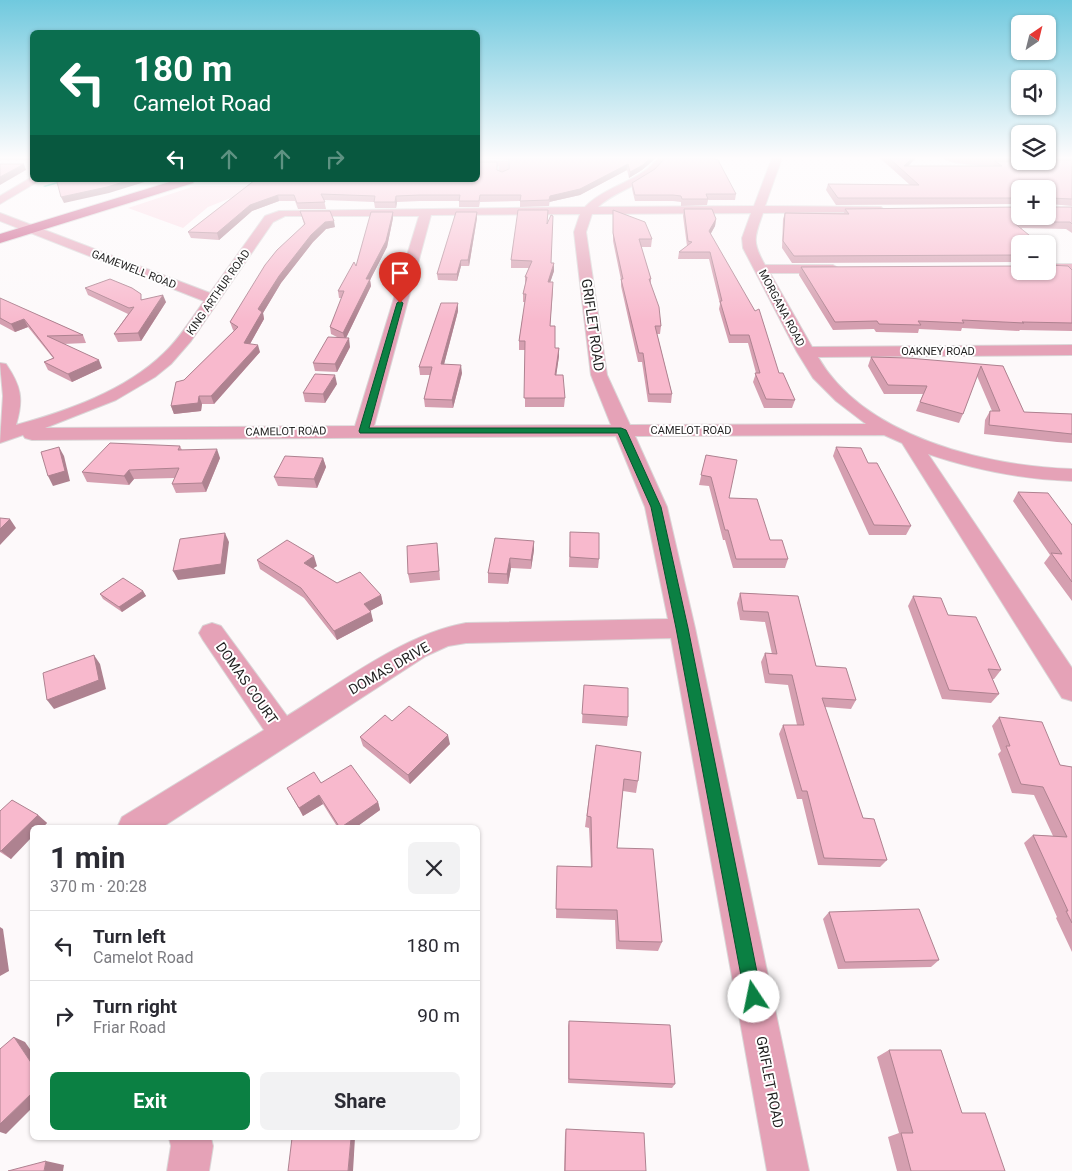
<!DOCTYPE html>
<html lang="en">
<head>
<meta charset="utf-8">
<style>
  :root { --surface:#fff; --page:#f2f2f3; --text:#2b2b33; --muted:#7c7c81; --line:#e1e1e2; --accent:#0b8043 }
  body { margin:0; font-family:Roboto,sans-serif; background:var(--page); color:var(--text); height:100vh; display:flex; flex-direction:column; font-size:19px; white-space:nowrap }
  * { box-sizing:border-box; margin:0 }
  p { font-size:16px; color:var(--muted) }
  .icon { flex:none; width:28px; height:28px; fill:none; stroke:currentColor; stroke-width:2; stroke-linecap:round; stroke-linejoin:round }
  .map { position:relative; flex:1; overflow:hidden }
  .side { position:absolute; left:30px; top:825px; width:450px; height:315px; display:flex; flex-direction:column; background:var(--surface); border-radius:8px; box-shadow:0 1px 4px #0004 }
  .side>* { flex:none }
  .hud { position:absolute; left:30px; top:30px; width:450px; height:152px; border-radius:8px; box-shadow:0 1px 4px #0004; background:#0b6e4f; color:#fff; overflow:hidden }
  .needle { width:32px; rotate:35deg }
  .tools { position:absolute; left:1011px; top:15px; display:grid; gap:10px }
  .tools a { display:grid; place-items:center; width:45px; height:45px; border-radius:8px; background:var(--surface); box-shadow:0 1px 4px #0004; font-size:25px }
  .pin { position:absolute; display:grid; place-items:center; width:42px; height:42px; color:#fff; margin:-51px -21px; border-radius:50% 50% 50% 0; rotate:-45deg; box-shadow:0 0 5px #0007 }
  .pin .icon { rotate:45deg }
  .me { position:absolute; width:55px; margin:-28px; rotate:349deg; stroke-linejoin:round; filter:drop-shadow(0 0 4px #0008) }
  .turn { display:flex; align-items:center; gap:18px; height:105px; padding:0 20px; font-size:22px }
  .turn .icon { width:65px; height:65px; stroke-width:2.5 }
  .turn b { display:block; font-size:35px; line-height:42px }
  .lanes { display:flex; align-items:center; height:48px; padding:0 20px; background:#0003; justify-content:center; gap:25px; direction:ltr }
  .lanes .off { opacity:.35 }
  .round { display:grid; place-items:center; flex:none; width:52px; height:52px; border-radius:8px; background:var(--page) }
  .headline { display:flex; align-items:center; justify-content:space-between; height:85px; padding:0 20px }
  h1 { font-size:30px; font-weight:700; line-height:38px }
  .action { display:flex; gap:10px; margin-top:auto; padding:10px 20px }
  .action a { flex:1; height:58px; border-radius:8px; background:var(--accent); color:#fff; font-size:20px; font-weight:700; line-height:58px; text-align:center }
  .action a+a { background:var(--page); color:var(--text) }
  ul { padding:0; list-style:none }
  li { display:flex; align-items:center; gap:15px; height:70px; padding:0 20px; border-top:1px solid var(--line) }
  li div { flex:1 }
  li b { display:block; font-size:19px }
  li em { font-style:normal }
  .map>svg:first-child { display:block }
  .green { fill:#fcd9e3 }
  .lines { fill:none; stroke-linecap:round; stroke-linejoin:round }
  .stream { fill:#5de9cf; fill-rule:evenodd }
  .minor-casing { stroke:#dad6d7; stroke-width:2 }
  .major-casing { stroke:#dad6d7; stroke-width:2 }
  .minor { fill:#e5a2b7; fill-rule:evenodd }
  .major { fill:#c7507f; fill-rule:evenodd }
  .wall { fill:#d59fb0 }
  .shaded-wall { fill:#ae8290 }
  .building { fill:#f8b9cd; stroke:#ae8290 }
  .route { fill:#0b8043; stroke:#07532c }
  .labels { text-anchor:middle; stroke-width:4; stroke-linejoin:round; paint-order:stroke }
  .far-street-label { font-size:11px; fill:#201f1f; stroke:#fff }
  .street-label { font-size:14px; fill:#201f1f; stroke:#fff }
</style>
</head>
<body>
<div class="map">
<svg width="1072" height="1171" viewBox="0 0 1072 1171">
  <rect width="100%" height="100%" fill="#fdf9fa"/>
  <polygon class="green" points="195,186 261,186 208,207 183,228 128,208"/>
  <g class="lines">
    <polygon class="stream" points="64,180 70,180 45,187 43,186"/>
    <g class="minor-casing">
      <g id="minor">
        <path d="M 658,158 L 668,158 C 653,183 618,188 598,207 L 754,206 L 772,158 L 782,158 L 765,206 L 881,207 L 883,209 L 877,212 L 763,213 C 754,238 752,242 765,265 L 833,265 L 840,269 L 833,273 L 770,273 L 812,347 L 1072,345 L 1072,355 L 818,357 C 864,437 986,466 1072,469 L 1072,481 C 1022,479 975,470 928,454 L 1072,668 L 1072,701 L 1062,698 L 902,443 L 884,435 L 635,436 L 667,507 L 695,628 L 809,1171 L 767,1171 L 671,638 L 466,643 L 448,646 L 426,656 L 161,828 L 117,828 L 122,817 L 264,730 L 203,640 L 199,633 L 203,626 L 212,623 L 221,626 L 287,716 C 341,683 404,634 466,623 L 668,619 L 645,507 L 616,436 L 32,440 L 25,438 L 23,435 L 0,443 L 3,396 L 0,363 L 6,364 C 21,386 24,399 16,425 C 67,411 125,391 164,353 C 180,338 192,318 204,301 L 0,221 L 0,213 L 210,293 L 265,216 L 279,211 L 585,207 C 605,186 643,180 658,158 ZM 751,213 L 742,238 L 743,248 L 797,352 L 813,378 L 836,401 L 866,424 L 630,425 L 607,375 L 586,232 L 592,214 ZM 580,214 L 574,232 L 591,375 L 611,425 L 374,426 L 431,215 ZM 285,216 L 419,216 L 355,426 L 45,428 L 116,400 L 155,377 L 171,364 L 191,341 L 273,222 Z"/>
        <path d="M 944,158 L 1020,159 L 1020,161 L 1072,158 L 1072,164 C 1049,164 958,170 944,158 Z"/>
        <polygon points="478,160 508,161 508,173 503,176 499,175 499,166 478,166"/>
        <polygon points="32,177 32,180 38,180 37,182 0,204 0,196"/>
        <polygon points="1048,264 1072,264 1072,272 1045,271 1048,271"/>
        <polygon points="169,1138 211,1138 213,1146 209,1171 167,1171 171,1146"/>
      </g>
    </g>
    <g class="major-casing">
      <polygon id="major" points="176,180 195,180 193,183 0,243 0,234"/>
    </g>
    <use href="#minor" class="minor"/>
    <use href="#major" class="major"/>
  </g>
  <g class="wall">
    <polygon points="0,158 32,158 32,163 31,160 0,160"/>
    <polygon points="478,158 656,158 642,170 629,178 627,170 580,195 549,202 549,206 520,207 520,201 480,202 479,207 459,207 459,201 420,201 397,202 396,208 375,208 374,202 324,200 326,209 298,209 295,201 279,201 252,211 219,240 191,238 188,232 255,180 497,170 502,172 509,169 509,160"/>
    <polygon points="880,158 916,158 908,166 993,166 995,161 1072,160 1072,206 1050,204 1050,207 1072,207 1072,233 1066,229 1022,228 1020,244 1020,262 792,263 782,248 783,219 785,213 844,213 845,209 1048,216 1020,189 1020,204 836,205 826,190 828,184 910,185"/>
    <polygon points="655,169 736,194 735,200 708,200 707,205 681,206 681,202 673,201 635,201 632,189 632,183"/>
    <polygon points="684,209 716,219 715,226 710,234 779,373 795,400 792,408 764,408 753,382 756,373 748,343 729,343 719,309 720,304 709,259 678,259 679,252 687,246 683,216"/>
    <polygon points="613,210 652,239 651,247 641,247 651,279 651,284 661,326 660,334 657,334 672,394 671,403 648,402 642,362 638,362 621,286 621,280 613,241"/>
    <polygon points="300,211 335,227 326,229 313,242 281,283 263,313 264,319 250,344 260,352 214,404 202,404 201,411 174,414 171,406 184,380 234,331 233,330 230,322 304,224"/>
    <polygon points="393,212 393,218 387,247 370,280 371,286 346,338 350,347 337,372 315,371 313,363 339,338 331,334 330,327 342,298 339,298 338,291"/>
    <polygon points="477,212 477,218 469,266 461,266 457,281 438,280 437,274"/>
    <polygon points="548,222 551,263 554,271 550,282 553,290 550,326 555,348 559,348 559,356 556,375 565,398 564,407 525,407 525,350 519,350 519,341 525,302 523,302 523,294 525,285 525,277 529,268 511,268 511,260"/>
    <polygon points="801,267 1072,270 1072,331 1020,330 1019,331 962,328 961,331 919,329 918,333 876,332 874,329 833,330 799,275"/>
    <polygon points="85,288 143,300 166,302 141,341 118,342 114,334 128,314 88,295"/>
    <polygon points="0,298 83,335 86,343 63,344 102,368 72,382 48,370 44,362 53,358 28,327 15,332 0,324"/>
    <polygon points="458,303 458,311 444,364 462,373 453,408 425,407 424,399 430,375 420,375 419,367"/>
    <polygon points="871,357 1003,366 1024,412 1072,414 1072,443 1057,442 984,434 985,420 990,411 992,411 977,376 963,414 959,423 916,411 923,394 884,394 868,366"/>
    <polygon points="337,384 325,403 305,402 303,393"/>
    <polygon points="180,446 182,450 220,458 206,492 176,493 172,484 175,478 134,479 129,485 87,482 82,472"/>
    <polygon points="836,447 868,463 911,526 906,535 869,535 833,456"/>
    <polygon points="706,455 729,498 788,559 785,568 733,568 725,540 723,540 709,486 699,485"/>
    <polygon points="323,458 326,467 317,488 278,486 274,477"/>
    <polygon points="1018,492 1072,525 1072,601 1044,563 1050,555 1013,501"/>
    <polygon points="570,532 599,559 598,568 569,567"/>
    <polygon points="534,541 534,550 531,569 511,568 508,584 488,583 488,573"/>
    <polygon points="438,553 440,580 410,583 408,574"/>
    <polygon points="257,560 317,566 313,568 337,583 381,595 383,604 370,611 373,621 337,640 304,598 260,569"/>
    <polygon points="143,591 146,596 122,612 103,599 100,594"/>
    <polygon points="740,593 798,596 816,666 856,700 851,709 825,707 863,818 887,860 880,867 818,865 802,799 797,799 779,734 783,725 797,725 788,685 765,683 761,662 765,653 772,654 765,622 740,620 737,603"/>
    <polygon points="913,596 948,615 1001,670 994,679 992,679 999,694 991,703 942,699 908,606"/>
    <polygon points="584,685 628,717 627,726 582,723"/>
    <polygon points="999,717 1060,765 1072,767 1072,952 1056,918 1057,917 1024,843 1033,835 1053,836 1034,795 1012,793 998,754 1001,751 992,726"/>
    <polygon points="392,721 450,744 410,784 363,746 360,737"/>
    <polygon points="596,745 638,781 636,793 623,791 617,848 662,942 658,951 616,949 615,920 556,918 557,866 591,867 589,828 585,827"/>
    <polygon points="321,783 378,802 380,810 355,828 338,828 323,804 303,816 287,788"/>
    <polygon points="0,811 38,815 47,823 42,828 32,828 11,859 0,852"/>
    <polygon points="829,912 939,960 931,967 838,969 823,919"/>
    <polygon points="569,1021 675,1084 672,1088 568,1083 568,1026"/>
    <polygon points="889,1050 962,1113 1005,1171 897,1171 888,1137 899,1133 877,1057"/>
    <polygon points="566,1129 646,1171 564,1171 565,1134"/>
  </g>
  <g class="shaded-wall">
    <polygon points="650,158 656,158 642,170 629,178 630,172"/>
    <polygon points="912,158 916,158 903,171 904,166"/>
    <polygon points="24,164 26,170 0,185 0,177"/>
    <polygon points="628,164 627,170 580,195 549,202 549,206 550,196"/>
    <polygon points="130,180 151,180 109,193 64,203 61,197"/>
    <polygon points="278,195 279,201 252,211 219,240 217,233 250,205"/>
    <polygon points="396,196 397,202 396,208 395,202"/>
    <polygon points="393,212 393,218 387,247 370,280 371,286 345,340 343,333"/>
    <polygon points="477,212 477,218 469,266 468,260"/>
    <polygon points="716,219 715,226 708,239 709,231"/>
    <polygon points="334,221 335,227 326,229 313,242 281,283 263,313 264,319 246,351 244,343 258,309 279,276 311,235 325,222"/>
    <polygon points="1054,255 1051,262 1048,263 1050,256"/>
    <polygon points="461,260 461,266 457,281 457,274"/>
    <polygon points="554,263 554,271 548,289 548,282"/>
    <polygon points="163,295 166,302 141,341 138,333"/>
    <polygon points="458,303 458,311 442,372 441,364"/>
    <polygon points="24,319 28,327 15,332 11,324"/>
    <polygon points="349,338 350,347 337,372 335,364"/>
    <polygon points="258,345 260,352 214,404 211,396"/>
    <polygon points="559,348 559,356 555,384 555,375"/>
    <polygon points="99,360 102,368 72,382 68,374"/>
    <polygon points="461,365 462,373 453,408 452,400"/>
    <polygon points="335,375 337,384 325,403 323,394"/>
    <polygon points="199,396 202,404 201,411 174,414 171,406"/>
    <polygon points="59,447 64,456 70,481 53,486 48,476"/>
    <polygon points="217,449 220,458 206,492 202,483"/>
    <polygon points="323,458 326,467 317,488 314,479"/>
    <polygon points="129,470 134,479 129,485 124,476"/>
    <polygon points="10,519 16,528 0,545 0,529"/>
    <polygon points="225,533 229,542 225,574 178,580 173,571"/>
    <polygon points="534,541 534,550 531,569 531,560"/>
    <polygon points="314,556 317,566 307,572 304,563"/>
    <polygon points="510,558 511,568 508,584 507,574"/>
    <polygon points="143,591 146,596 122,612 119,607"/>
    <polygon points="381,595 383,604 366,613 364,604"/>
    <polygon points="371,612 373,621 337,640 334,631"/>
    <polygon points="94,655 100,664 106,689 54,709 47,700"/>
    <polygon points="448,735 450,744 410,784 408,775"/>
    <polygon points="319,795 323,804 303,816 299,808"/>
    <polygon points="378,802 380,810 355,828 340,828"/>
    <polygon points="38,815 47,823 42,828 32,828 32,837 11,859 1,851"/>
    <polygon points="0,927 3,929 9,971 0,976"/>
    <polygon points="14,1037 25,1042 32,1052 32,1064"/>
    <polygon points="32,1093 32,1108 6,1134 0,1132 0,1124"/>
    <polygon points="351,1138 355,1138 353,1171 348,1171"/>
    <polygon points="46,1161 64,1165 63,1171 44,1171"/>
  </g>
  <g class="building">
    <polygon points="509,158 650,158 643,165 630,172 628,164 580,189 550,196 549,200 520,201 521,195 480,195 479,201 459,201 460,195 420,195 396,196 395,202 374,202 375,196 321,194 325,202 297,203 294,195 278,195 250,205 217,233 188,232 255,180 478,180 478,162 497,162 497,170 502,172 509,169"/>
    <polygon points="665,158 712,158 718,160 736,194 706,194 708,199 682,199 681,196 673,195 635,195 632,183 655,169"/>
    <polygon points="889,158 912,158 904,166 1002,166 995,161 1048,161 1048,160 1072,160 1072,199 1051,198 1050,207 1072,207 1072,224 1070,222 1013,222 1040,244 1020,244 1020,255 794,256 783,241 785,213 849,214 845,209 1020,207 1020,216 1048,216 1048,189 1020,189 1020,198 838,198 828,184 919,185"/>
    <polygon points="0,164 24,164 0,177"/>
    <polygon points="67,180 130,180 107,187 61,197 57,182"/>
    <polygon points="684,209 712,209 716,219 709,231 755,311 759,309 779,373 783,373 795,400 766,399 755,373 760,373 749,335 730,335 720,301 722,301 710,252 679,252 692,242 688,241"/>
    <polygon points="518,210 548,210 547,224 551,215 553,216 551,263 554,263 548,282 553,282 550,326 555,326 555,348 559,348 555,375 563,375 565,398 524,398 525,341 519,341 526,294 523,294 527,277 525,277 532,261 511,260"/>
    <polygon points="613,210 645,222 652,239 639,239 651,279 649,279 659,307 661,326 655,326 672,394 649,394 643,353 639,353 621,279 623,279 613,233"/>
    <polygon points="300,211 330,211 334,221 325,222 311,235 279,276 258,309 262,312 244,343 258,345 211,396 199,396 198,403 171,406 176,382 184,380 238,327 230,322 265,265 277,250 305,224"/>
    <polygon points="371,212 393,212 386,241 366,279 370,279 343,333 330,327 344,291 338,291 354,262 356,266"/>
    <polygon points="456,212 477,212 468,260 461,260 457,274 437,274"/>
    <polygon points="1048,250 1054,255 1050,256 1048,265"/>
    <polygon points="1048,265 1068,266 1072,270 1072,323 1022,322 1024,323 962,320 964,323 918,321 921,325 879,324 877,321 835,322 801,267 1020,266 1020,271 1048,271"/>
    <polygon points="110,279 132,288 141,294 141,300 163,295 138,333 114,334 134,307 129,308 85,288"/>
    <polygon points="0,298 83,335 47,336 99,360 68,374 44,362 54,358 24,319 11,324 0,318"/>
    <polygon points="441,303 458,303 441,364 461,365 452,400 424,399 432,367 419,367"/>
    <polygon points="328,337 349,338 335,364 313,363"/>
    <polygon points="871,357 908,358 1003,366 1024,412 1072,414 1072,434 989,425 990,411 1000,411 981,366 963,414 920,402 927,386 888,385"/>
    <polygon points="315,374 335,375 323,394 303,393"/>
    <polygon points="110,443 180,446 178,450 217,449 202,483 172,484 179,468 129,470 124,476 82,472"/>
    <polygon points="59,447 65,471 48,476 41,452"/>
    <polygon points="836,447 861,448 868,463 877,463 911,526 874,525"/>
    <polygon points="706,455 737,460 729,498 757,499 770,540 782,540 788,559 736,559 728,530 725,530 711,477 701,475"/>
    <polygon points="285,456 323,458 314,479 274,477"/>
    <polygon points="1018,492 1048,493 1072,525 1072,582 1051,553 1062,554"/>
    <polygon points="0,518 10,519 0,529"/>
    <polygon points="570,532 599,533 599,559 570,557"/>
    <polygon points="225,533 221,564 173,571 180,539"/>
    <polygon points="495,538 534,541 531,560 510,558 507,574 488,573"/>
    <polygon points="287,540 314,556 304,563 337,583 360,572 381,595 364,604 371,612 334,631 301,588 257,560"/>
    <polygon points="437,543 439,571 408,574 407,546"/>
    <polygon points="123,578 143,591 119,607 100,594"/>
    <polygon points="740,593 798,596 816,666 846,668 856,700 822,698 863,818 874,819 887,860 824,858 807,791 802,791 783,725 804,725 792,675 769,674 765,653 777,654 768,612 743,611"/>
    <polygon points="913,596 941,598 948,615 976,617 1001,670 988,669 999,694 949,690"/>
    <polygon points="94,655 99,680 47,700 43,673"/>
    <polygon points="584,685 628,688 628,717 582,714"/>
    <polygon points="409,706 448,735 408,775 360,737 385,715 392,721"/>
    <polygon points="999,717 1042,722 1060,765 1072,767 1072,923 1066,911 1068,911 1033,835 1067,837 1043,787 1021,784 1006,746 1010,746"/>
    <polygon points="596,745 641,752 638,781 624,779 617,848 653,849 662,942 619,941 617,910 556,909 557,866 592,867 591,817 587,816"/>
    <polygon points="351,765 378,802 340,828 319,795 299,808 287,788 314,772 321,783"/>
    <polygon points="12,800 38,815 1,851 0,851 0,811"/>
    <polygon points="919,909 939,960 845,962 829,912"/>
    <polygon points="569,1021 670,1025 675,1084 569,1079"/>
    <polygon points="14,1037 32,1064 32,1093 0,1124 0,1049"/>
    <polygon points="889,1050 941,1050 962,1113 985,1113 1005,1171 911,1171 901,1133 913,1133"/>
    <polygon points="566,1129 644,1133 646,1171 565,1171"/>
    <polygon points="292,1138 351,1138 348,1171 288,1171"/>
    <polygon points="46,1161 44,1171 8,1171"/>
  </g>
  <linearGradient id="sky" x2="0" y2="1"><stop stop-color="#70c9de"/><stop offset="0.49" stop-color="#fefcfd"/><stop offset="1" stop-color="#fefcfd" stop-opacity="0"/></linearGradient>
  <rect width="1072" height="322" fill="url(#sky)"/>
  <polygon class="route" points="400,301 403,303 369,428 621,428 626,430 661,507 688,628 762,997 760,1003 754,1006 747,1003 745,997 676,628 651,507 618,433 360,433 359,431 397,303"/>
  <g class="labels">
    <g class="far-street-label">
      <text transform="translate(134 269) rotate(21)" y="4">GAMEWELL ROAD</text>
      <text transform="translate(218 292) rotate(-55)" y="4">KING ARTHUR ROAD</text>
      <text transform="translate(782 308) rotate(62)" y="4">MORGANA ROAD</text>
      <text x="938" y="355">OAKNEY ROAD</text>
      <text x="691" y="434">CAMELOT ROAD</text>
      <text transform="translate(286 431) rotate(-1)" y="4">CAMELOT ROAD</text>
    </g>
    <g class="street-label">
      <text transform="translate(593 325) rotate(82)" y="5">GRIFLET ROAD</text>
      <text transform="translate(389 668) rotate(-30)" y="5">DOMAS DRIVE</text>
      <text transform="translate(247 683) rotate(55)" y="5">DOMAS COURT</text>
      <text transform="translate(770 1082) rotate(79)" y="5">GRIFLET ROAD</text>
    </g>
  </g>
</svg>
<div class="tools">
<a><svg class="needle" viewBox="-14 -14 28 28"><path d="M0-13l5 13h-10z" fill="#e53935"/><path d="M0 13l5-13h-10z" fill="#7c7c81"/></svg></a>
<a><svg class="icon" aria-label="sound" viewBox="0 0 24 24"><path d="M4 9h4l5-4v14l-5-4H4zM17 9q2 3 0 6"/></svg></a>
<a><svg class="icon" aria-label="layers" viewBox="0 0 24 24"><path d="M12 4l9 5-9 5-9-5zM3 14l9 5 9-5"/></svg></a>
<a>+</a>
<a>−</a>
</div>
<div class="pin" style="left:400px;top:303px;background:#d93025"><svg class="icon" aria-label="arrive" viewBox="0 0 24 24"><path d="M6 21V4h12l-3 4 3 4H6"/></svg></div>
<svg class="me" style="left:754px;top:997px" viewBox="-20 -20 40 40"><circle r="19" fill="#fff"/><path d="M0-13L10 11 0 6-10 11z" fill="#0b8043"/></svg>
<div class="hud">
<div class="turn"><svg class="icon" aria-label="left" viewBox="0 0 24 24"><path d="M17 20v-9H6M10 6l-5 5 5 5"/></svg><div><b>180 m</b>Camelot Road</div></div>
<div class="lanes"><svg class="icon" aria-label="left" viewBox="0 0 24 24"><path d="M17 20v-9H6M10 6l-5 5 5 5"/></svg><svg class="icon off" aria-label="ahead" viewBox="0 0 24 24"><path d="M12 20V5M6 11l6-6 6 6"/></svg><svg class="icon off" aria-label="ahead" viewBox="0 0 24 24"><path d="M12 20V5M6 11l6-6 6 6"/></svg><svg class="icon off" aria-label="right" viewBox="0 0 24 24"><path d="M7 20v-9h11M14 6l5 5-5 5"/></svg></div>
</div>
<section class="side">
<div class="headline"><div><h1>1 min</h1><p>370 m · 20:28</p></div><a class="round"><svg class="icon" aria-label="close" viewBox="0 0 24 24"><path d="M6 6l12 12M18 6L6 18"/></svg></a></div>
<ul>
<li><svg class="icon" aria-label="left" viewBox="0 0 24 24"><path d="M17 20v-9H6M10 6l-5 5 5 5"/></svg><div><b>Turn left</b><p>Camelot Road</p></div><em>180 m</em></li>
<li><svg class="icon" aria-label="right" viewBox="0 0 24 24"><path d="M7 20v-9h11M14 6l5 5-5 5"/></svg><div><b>Turn right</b><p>Friar Road</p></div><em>90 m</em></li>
</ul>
<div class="action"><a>Exit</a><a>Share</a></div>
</section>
</div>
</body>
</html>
